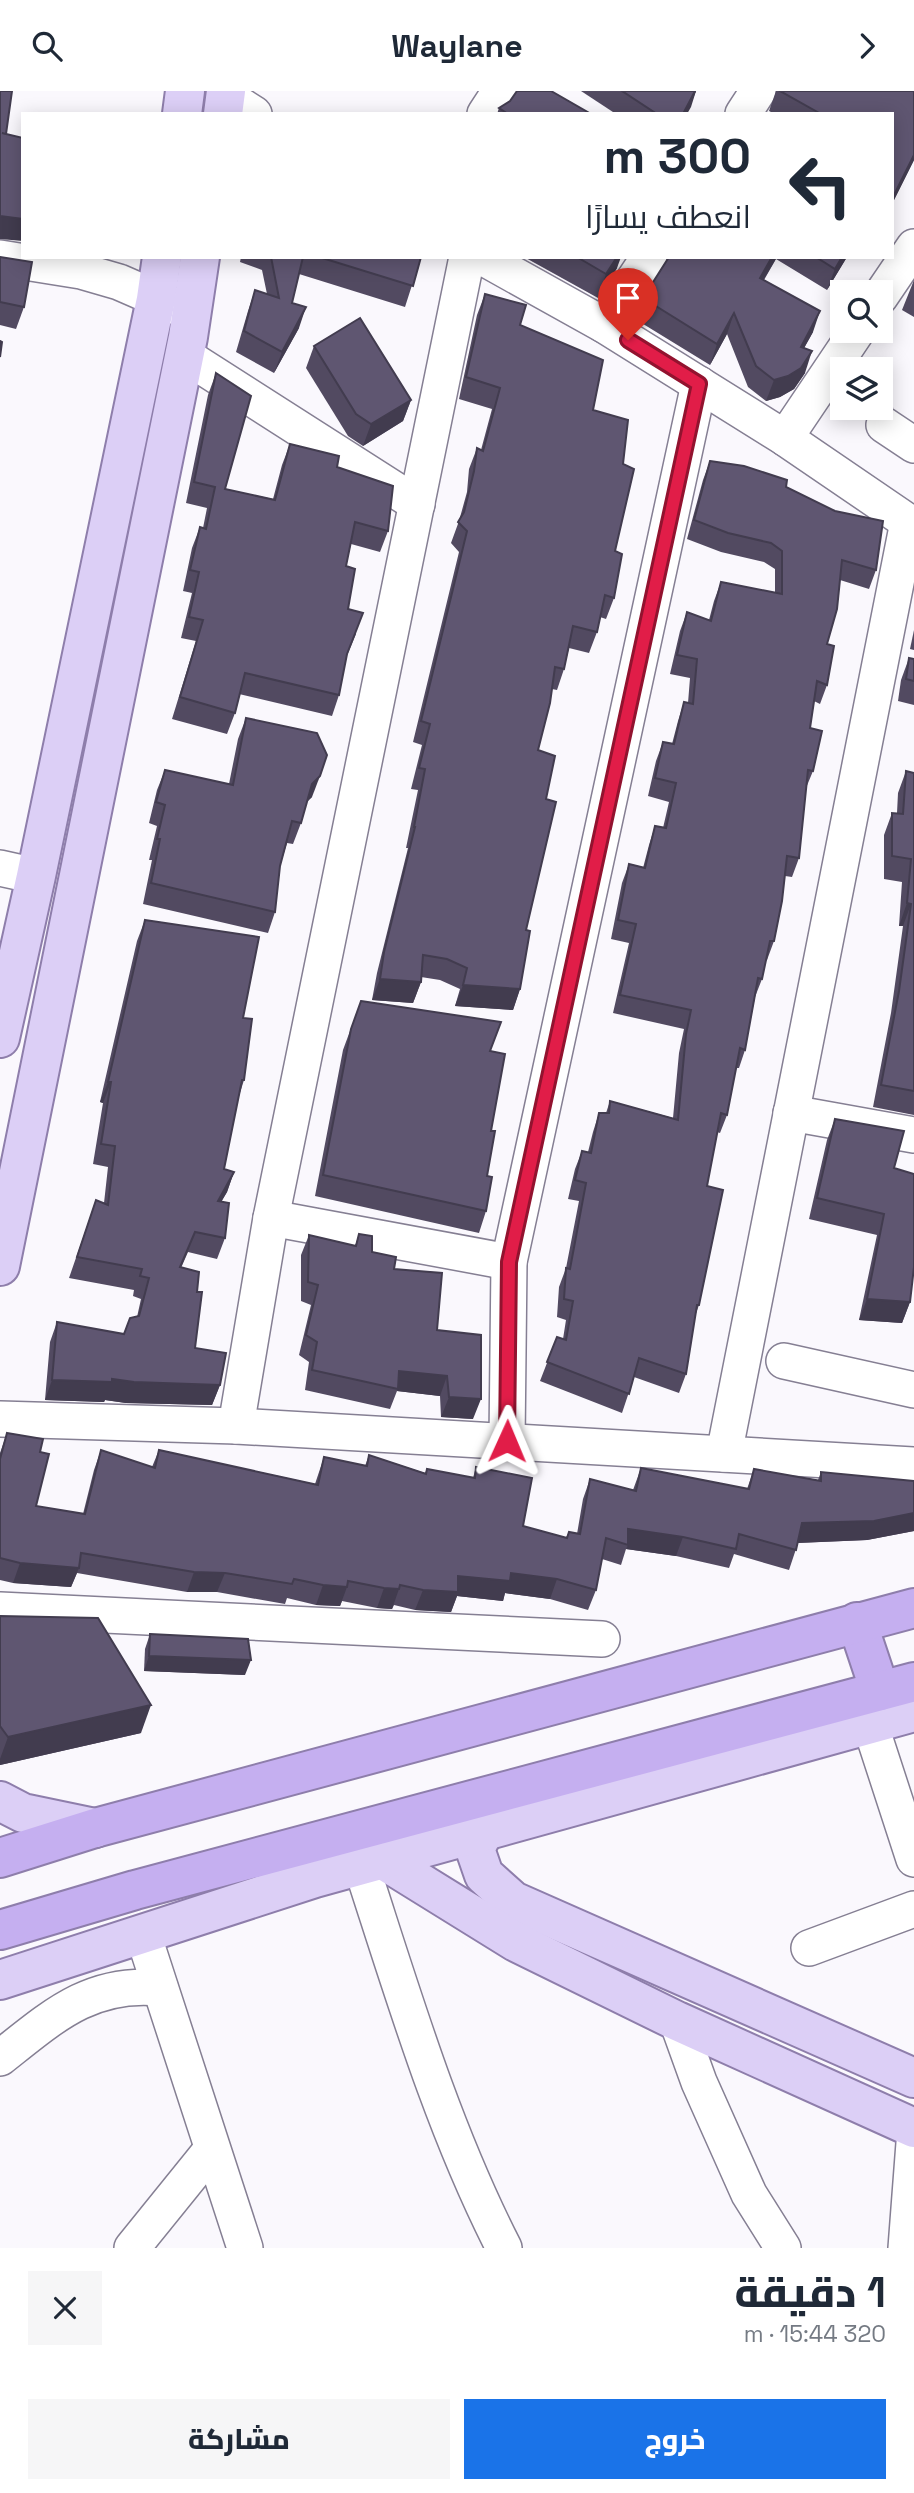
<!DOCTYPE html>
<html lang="ar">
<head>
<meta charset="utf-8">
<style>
  :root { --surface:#fff; --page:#f6f6f7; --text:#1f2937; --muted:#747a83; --accent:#1a73e8 }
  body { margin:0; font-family:"Space Grotesk",Cairo,sans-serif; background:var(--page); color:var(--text); direction:rtl; height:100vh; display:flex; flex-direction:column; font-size:26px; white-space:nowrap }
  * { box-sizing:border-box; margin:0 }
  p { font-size:23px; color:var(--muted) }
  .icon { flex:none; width:38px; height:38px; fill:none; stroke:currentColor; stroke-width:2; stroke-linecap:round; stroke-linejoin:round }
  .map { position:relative; height:2157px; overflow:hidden; direction:ltr }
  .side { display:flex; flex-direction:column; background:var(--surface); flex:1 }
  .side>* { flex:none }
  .top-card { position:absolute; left:21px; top:21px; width:873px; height:147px; border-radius:0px; box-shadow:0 4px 18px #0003; direction:rtl; background:#fff; color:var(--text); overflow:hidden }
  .controls { position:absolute; left:830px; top:189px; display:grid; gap:14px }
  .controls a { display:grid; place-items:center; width:63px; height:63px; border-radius:0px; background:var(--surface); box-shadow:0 4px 18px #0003; font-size:35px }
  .pin { position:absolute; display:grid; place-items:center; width:60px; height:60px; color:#fff; margin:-72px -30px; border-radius:50% 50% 50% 0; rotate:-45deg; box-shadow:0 0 7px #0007 }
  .pin .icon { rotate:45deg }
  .me { position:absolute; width:77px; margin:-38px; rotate:1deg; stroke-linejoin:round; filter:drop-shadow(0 0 5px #0008) }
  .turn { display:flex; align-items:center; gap:24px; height:147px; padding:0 28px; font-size:32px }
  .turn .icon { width:91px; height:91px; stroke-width:2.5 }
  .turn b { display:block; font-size:49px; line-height:60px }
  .round { display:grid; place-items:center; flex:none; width:74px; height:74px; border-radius:0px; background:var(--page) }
  .summary { display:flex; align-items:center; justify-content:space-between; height:119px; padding:0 28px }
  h1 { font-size:42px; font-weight:800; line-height:52px }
  .button { display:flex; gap:14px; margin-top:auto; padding:14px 28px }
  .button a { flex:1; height:80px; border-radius:0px; background:var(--accent); color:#fff; font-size:28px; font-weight:800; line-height:80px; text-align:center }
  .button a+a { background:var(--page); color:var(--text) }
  header { display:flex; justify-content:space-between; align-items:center; height:91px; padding:0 28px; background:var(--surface); font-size:32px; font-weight:800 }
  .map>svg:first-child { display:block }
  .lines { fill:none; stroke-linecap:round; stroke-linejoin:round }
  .minor-casing { stroke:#857f93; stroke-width:38 }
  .major-casing { stroke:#8e7eab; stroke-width:42 }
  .highway-casing { stroke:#8e7eab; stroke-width:42 }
  .minor { stroke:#fff; stroke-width:35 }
  .major { stroke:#dccff6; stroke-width:38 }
  .highway { stroke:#c5aff0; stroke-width:38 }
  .wall { fill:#524a61 }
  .shaded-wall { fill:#423c4f }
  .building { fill:#5f5671; stroke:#423c4f; stroke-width:2 }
  .route-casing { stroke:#92132f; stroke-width:18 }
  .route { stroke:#e11d48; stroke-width:12 }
</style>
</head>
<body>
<header><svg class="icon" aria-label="forward" viewBox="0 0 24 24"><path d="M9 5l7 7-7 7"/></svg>Waylane<svg class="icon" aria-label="search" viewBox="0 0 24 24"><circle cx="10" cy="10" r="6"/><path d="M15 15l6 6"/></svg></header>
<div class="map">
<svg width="914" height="2157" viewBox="0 0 914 2157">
  <rect width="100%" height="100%" fill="#faf8fd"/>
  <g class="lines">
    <g class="minor-casing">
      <g id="minor">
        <polyline points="226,5 254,23"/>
        <polyline points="485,23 500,0"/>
        <polyline points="743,23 758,0"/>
        <polyline points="482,166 604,234 785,347 914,435"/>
        <polyline points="0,167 81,180 119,191 181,218"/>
        <polyline points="880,206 914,156"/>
        <polyline points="604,234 649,166"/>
        <polyline points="184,264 417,413"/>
        <polyline points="884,334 914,354"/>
        <polyline points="785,347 857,240"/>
        <polyline points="0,777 36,785"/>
        <polyline points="791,1022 914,1044"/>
        <polyline points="271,1127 509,1171"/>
        <polyline points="784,1270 914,1299"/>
        <polyline points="0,1328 236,1335 914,1374"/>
        <polyline points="236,1335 271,1127 467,166"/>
        <polyline points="507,1350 509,1171 699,293"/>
        <polyline points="724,1363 908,431"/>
        <polyline points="0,1519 602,1548"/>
        <polyline points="870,1633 914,1768"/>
        <path d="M 361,1774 C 403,1903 442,2036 504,2157"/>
        <polyline points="143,1843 245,2157"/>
        <polyline points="809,1857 914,1818"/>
        <polyline points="677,1930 699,1991 749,2103 783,2157"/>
        <path d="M 0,1967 C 52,1926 90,1890 160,1897"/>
        <polyline points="132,2157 212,2058"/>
        <polyline points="906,2157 914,2052"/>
      </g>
    </g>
    <g class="major-casing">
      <g id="major">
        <polyline points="182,23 185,0"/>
        <polyline points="223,23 226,0"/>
        <polyline points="0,947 36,785 156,208 162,166"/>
        <polyline points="0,1175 188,246 200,166"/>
        <polyline points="0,1710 23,1722 95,1737"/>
        <polyline points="499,1728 484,1740 475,1758 484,1784 513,1810 914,1987"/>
        <polyline points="368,1763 382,1768 516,1851 677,1930 914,2037"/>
        <polyline points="0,1889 315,1787 914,1621"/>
      </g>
    </g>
    <g class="highway-casing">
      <g id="highway">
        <polyline points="857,1531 880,1600"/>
        <polyline points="0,1767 95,1737 914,1517"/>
        <polyline points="0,1839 135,1799 914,1591"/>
      </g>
    </g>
    <use href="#minor" class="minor"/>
    <use href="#major" class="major"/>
    <use href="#highway" class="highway"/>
  </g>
  <g class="wall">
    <polygon points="581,0 696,0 687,23 616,23"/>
    <polygon points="776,0 914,0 914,69 892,113 892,23 775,23 769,20"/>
    <polygon points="499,17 591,23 497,23"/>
    <polygon points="0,166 24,216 16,238 0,234"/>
    <polygon points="241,166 421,166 405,216 299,183 292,212 299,237 274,282 236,261 248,220 255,199 267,203 262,179 240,171"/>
    <polygon points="524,166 617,166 617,177 598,207"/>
    <polygon points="669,166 847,166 827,199 776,168 764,189 813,241 804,257 805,282 794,298 780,306 766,310 748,296 727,243 710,274 635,228 643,207"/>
    <polygon points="914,189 914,226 902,219"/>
    <polygon points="485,203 520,234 593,319 615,460 614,507 606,528 600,526 597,541 589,562 569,557 564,578 557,599 552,598 538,659 546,708 526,839 520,898 513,919 455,915 460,898 440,889 421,886 421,891 413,912 372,909 377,882 408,757 406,757 418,699 411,698 422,654 413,651 459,461 451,452 459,430 467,401 469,378 477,357 481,359 492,318 459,308 477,224"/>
    <polygon points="314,255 411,309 403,330 363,355 348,345 306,277"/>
    <polygon points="216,282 225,398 273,408 282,374 290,353 337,376 388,440 380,461 351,453 346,475 348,518 356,543 346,567 339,604 332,625 239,603 235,622 227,643 172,628 196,550 181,547 192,502 183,500 192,457 200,436 203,437 207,417 186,412 208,304"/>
    <polygon points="710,370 786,396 876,479 869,498 840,489 827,553 827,594 820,613 814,610 810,637 813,680 806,697 799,767 792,786 785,785 774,850 767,869 766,869 762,888 755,906 745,959 739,977 736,977 727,1024 720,1042 717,1041 707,1095 699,1214 694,1228 686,1283 679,1302 634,1286 622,1322 540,1290 557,1246 563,1248 566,1229 557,1226 559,1196 566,1177 579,1110 568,1108 575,1078 582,1060 588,1061 593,1041 599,1022 606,1022 610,1010 673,1027 679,962 684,938 613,922 629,852 611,848 622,792 629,773 643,777 649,754 655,735 663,737 669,711 648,705 656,670 663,651 672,653 678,630 684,611 688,612 690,587 670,583 680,540 687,521 709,529 714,510 721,491 775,502 775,478 764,471 721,461 687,448 703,389"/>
    <polygon points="914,539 914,559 910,558"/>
    <polygon points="909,567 914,568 914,614 898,610 901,589"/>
    <polygon points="246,627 312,706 307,711 301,732 293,753 287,752 280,775 275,821 268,842 143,813 152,769 149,769 157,735 149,732 157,699 165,679 229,693 238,648"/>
    <polygon points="906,680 914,682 914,1024 873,1016 891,922 903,835 899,835 902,791 884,788 884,744 892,722 897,722 898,702"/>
    <polygon points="145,829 243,927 244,989 239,1005 224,1078 234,1081 227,1101 221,1111 225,1147 217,1168 188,1161 181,1177 197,1201 195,1257 220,1294 212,1314 126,1312 105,1309 104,1311 45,1309 50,1251 57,1231 124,1243 137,1226 141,1208 133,1205 134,1199 69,1187 96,1109 104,1112 108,1076 93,1073 103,1012 100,1011 137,850"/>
    <polygon points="361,910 490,960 491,1040 487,1085 486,1120 479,1142 315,1105 343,959"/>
    <polygon points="835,1028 894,1077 910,1211 902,1232 859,1229 877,1144 809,1128 827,1049"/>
    <polygon points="359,1143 372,1161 394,1178 437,1239 473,1328 441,1326 440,1305 397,1300 390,1318 305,1299 309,1271 299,1264 311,1214 301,1210 301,1164 309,1144 355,1155"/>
    <polygon points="7,1342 40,1361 36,1415 83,1423 94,1379 101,1359 152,1376 159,1359 315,1393 324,1366 365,1375 369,1364 425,1382 427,1378 473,1387 476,1376 523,1435 566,1447 569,1441 577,1443 583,1408 590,1388 633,1399 641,1377 747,1398 754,1378 818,1389 821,1381 914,1390 914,1440 867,1449 798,1452 789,1479 734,1463 729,1477 676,1465 626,1458 621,1474 602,1468 596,1499 588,1519 550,1508 505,1502 503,1510 457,1505 451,1521 415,1519 394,1514 392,1518 377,1517 342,1510 340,1515 316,1514 287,1507 285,1513 217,1501 187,1501 77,1482 71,1496 13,1492 0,1489 0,1362"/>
    <polygon points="0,1525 141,1642 0,1674"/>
    <polygon points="150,1543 245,1584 144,1580 145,1558"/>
  </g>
  <g class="shaded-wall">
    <polygon points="695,0 696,0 691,16 687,23 683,23"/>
    <polygon points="914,64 914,69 892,113 892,108"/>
    <polygon points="0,125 23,128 23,150 0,148"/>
    <polygon points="617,166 621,166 617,177 598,207 606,183"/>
    <polygon points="772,166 777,166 752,208 760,187"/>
    <polygon points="842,166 847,166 827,199 835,178"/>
    <polygon points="306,216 299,237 274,282 282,261"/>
    <polygon points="820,220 813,241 793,277 801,256"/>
    <polygon points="734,222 727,243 710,274 717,253"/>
    <polygon points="812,260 805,282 794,298 780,306 766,310 774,289"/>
    <polygon points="411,309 403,330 363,355 371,333"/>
    <polygon points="320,685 312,706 304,713 312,693"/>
    <polygon points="907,812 911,813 903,835 899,835"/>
    <polygon points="380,888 421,891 413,912 372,909"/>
    <polygon points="463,894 520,898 513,919 455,915"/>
    <polygon points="108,991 111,991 103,1012 100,1011"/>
    <polygon points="234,1081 227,1101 210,1130 218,1110"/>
    <polygon points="867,1208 910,1211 902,1232 859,1229"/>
    <polygon points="399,1280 447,1285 440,1305 397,1300"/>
    <polygon points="112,1288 220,1294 212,1314 126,1312 105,1309 104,1311 45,1309 52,1289"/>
    <polygon points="449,1306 481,1308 473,1328 441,1326"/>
    <polygon points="914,1422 914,1440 867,1449 795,1452 802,1432"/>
    <polygon points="628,1438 683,1446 676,1465 626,1458 628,1454"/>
    <polygon points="20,1472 79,1477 71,1496 13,1492"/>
    <polygon points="194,1481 225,1482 217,1501 187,1501"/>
    <polygon points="511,1482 557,1488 550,1508 505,1502 503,1510 457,1505 451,1521 415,1519 423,1499 458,1485"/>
    <polygon points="323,1494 347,1496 340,1515 316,1514"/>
    <polygon points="384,1497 399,1498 392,1518 377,1517"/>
    <polygon points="149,1565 251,1569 245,1584 144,1580"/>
    <polygon points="151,1614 141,1642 0,1674 0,1668 8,1646"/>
  </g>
  <g class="building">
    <polygon points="0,0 12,0 6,43 2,42 23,47 23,128 0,125"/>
    <polygon points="517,0 551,0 591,23 508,23 499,17 510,10"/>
    <polygon points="622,0 695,0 683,23 657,23"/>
    <polygon points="780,0 914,0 914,64 892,108 892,23 821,23"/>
    <polygon points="0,166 32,171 24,216 0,211"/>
    <polygon points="271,166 303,166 292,212 306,216 282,261 244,240 255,199 279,207"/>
    <polygon points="319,166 421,166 413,195"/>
    <polygon points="577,166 617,166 606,183"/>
    <polygon points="669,166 772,166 760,187 820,220 801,256 812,260 801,277 788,285 774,289 756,275 734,222 717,253 643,207"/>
    <polygon points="816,166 842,166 835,178"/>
    <polygon points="485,203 526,214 520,234 603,269 593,319 628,329 623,373 634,378 615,460 622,463 614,507 605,504 597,541 573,535 564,578 555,576 550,612 538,659 555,665 546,708 556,711 526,839 530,840 520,898 463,894 467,877 447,868 423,864 421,891 380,888 384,861 415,736 414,736 425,678 419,677 430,633 421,630 467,440 458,431 464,421 474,380 477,357 483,360 500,297 466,286"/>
    <polygon points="360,227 411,309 371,333 356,323 314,255"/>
    <polygon points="0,250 2,251 0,266"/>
    <polygon points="216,282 251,305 225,398 275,409 290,353 339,365 337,376 393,395 388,440 355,431 346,475 355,478 348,518 363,522 347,563 339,604 245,582 235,622 180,606 203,529 189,526 199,481 190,479 200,436 206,438 215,396 194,391"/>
    <polygon points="710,370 744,375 787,389 786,396 835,420 883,430 876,479 842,469 837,518 827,553 834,555 827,594 817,590 810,637 822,640 813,680 808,679 799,767 787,765 782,810 774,850 770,850 762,888 758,887 745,959 740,957 727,1024 721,1022 707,1095 723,1099 699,1214 697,1214 686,1283 639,1267 629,1303 547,1271 557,1246 566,1249 573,1210 564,1208 566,1177 570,1178 586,1092 575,1089 582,1060 591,1062 599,1022 609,1022 610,1010 678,1029 686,943 691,919 620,904 636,833 618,829 629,773 645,777 655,735 666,737 676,692 655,687 663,651 674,653 684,611 693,613 697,568 677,564 687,521 711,530 721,491 782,503 782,460 771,452 728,442 694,429"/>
    <polygon points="909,567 914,568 914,590 906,588"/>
    <polygon points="246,627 317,642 327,664 320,685 312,693 301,732 292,730 280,775 275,821 151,792 160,748 157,748 165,714 156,711 165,679 233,694"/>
    <polygon points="906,680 914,682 914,1000 881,994 899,900 911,813 907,812 911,768 892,765 892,722 903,723"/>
    <polygon points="145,829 259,846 243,927 252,928 244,989 242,989 224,1078 234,1081 218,1110 229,1112 225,1147 195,1141 180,1176 199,1181 197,1201 202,1201 195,1257 226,1262 220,1294 134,1291 112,1288 112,1291 52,1289 57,1231 124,1243 130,1227 139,1225 149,1187 140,1185 142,1178 77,1166 96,1109 108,1114 115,1055 101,1053 111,991 108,991"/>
    <polygon points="361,910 501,931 490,960 505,963 491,1040 495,1040 487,1085 492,1086 486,1120 323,1084 351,938"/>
    <polygon points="835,1028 904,1040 894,1077 914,1083 914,1176 910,1211 867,1208 884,1123 817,1107"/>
    <polygon points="359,1143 372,1145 372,1161 396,1166 394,1178 442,1182 437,1239 481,1244 481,1308 449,1306 447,1285 399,1280 398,1298 312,1279 317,1251 306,1244 318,1194 308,1191 309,1144 356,1155"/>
    <polygon points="7,1342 43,1348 40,1361 49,1363 36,1415 85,1423 101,1359 155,1377 159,1359 318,1394 324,1366 367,1375 369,1364 426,1383 427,1378 475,1387 476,1376 532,1387 523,1435 567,1447 569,1441 580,1443 590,1388 636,1400 641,1377 749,1398 754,1378 821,1390 821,1381 914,1390 914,1422 874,1430 802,1432 796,1459 739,1443 736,1458 683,1446 628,1438 628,1454 606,1447 596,1499 557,1488 511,1482 510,1490 458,1485 458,1501 423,1499 400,1494 399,1498 384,1497 348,1490 347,1496 323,1494 294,1488 292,1493 225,1482 194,1481 81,1462 79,1477 20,1472 0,1467 0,1368"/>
    <polygon points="0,1525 98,1527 151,1614 8,1646 0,1635"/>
    <polygon points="150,1543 248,1548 251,1569 149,1565"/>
  </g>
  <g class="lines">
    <g class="route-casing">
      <polyline id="route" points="507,1350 509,1171 699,293 628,249"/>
    </g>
    <use href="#route" class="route"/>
  </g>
</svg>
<div class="controls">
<a><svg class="icon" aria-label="search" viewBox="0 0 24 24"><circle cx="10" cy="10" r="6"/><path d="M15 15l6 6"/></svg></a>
<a><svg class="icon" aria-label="layers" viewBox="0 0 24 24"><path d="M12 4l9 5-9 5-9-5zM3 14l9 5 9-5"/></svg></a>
</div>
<div class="pin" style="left:628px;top:249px;background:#d93025"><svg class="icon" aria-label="arrive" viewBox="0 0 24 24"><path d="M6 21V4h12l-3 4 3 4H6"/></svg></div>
<svg class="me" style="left:507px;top:1350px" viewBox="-20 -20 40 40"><path d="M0-17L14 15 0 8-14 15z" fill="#e11d48" stroke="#fff" stroke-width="4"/></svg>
<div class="top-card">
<div class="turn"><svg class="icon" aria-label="left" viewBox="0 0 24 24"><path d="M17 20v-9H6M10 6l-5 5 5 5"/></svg><div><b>300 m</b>انعطف يسارًا</div></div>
</div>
</div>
<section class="side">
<div class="summary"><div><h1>1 دقيقة</h1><p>320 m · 15:44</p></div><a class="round"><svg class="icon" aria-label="close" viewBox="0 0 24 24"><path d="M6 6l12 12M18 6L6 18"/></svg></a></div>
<div class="button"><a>خروج</a><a>مشاركة</a></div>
</section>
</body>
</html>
